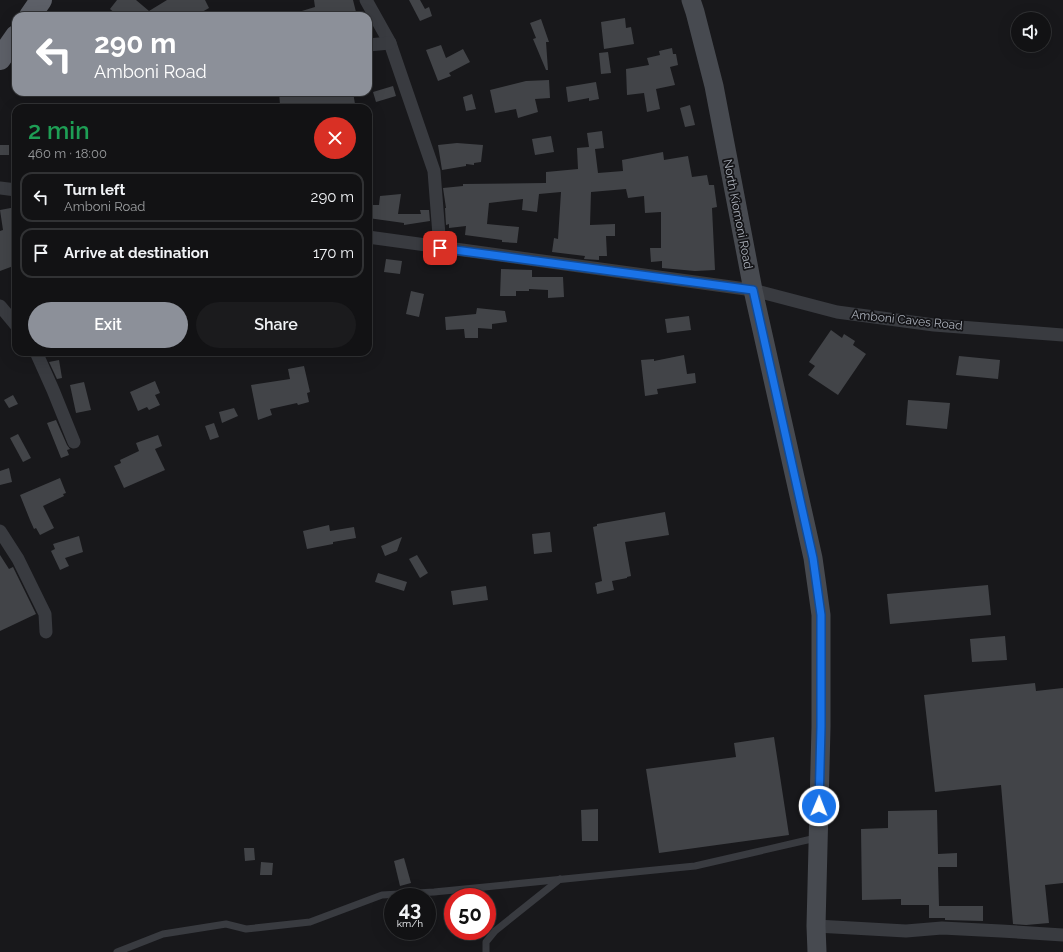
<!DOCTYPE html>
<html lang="en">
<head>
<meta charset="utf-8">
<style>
  :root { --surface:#121214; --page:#1b1b1d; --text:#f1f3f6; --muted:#9c9ea0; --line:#313234; --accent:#8c9099 }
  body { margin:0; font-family:Raleway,sans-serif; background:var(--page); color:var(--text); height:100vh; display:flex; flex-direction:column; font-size:15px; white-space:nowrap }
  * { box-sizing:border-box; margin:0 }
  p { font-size:13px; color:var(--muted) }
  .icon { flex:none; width:22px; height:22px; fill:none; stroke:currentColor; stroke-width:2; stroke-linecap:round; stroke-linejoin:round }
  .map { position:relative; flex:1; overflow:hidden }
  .drawer { position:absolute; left:12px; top:104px; width:360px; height:252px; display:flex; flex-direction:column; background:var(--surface); border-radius:12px; box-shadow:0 4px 16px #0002,0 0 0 1px var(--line) }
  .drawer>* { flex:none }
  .banner { position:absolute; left:12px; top:12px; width:360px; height:84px; border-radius:12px; box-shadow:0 4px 16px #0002,0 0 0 1px var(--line); background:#8c9099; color:#fff; overflow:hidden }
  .controls { position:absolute; left:1011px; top:12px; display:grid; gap:8px }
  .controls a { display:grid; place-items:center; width:40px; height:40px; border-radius:50%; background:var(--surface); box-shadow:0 4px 16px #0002,0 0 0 1px var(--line); font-size:20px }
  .speed { position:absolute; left:384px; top:888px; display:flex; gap:8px; font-size:20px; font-weight:700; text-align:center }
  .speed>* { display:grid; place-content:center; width:52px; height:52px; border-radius:50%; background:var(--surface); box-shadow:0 4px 16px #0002,0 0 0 1px var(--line); line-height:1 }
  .speed small { font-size:10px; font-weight:400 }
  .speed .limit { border:6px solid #d22; background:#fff; color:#111 }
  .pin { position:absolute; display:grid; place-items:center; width:34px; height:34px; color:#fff; margin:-17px; border-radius:8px; box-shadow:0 2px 6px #0006 }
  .me { position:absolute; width:44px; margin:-22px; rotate:1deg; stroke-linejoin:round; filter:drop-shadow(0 0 3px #0008) }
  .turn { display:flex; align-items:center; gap:14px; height:84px; padding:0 16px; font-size:18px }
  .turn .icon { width:52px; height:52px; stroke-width:2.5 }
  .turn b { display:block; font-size:28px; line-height:34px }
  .round { display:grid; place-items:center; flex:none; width:42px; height:42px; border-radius:21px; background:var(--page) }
  .headline { display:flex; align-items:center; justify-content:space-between; height:68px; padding:0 16px }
  h1 { font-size:24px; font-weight:600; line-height:30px; color:#1e9e55 }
  .cta { display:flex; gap:8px; margin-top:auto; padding:8px 16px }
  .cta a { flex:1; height:46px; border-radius:24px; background:var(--accent); color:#fff; font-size:16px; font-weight:600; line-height:46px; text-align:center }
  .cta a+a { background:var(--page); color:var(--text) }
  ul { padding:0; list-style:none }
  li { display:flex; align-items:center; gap:12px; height:50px; margin:0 8px 6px; padding:0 8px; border:2px solid var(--line); border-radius:12px }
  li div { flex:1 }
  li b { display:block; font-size:15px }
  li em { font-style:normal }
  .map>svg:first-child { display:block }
  .building { fill:#424448 }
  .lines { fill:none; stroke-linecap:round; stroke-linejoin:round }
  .service { stroke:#393b40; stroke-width:7 }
  .minor { stroke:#393b40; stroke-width:13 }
  .secondary { stroke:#474a50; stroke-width:19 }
  .trunk { stroke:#5d6068; stroke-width:22 }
  .route-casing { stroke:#114b97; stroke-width:10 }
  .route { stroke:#1a73e8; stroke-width:7 }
  .labels { text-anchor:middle; stroke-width:3.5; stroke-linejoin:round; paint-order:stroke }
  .street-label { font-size:12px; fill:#abb0ba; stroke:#131316 }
</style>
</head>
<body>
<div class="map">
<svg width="1063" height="952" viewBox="0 0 1063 952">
  <rect width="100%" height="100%" fill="#18181b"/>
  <g class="building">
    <polygon points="117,0 136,0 149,11 167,0 205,0 209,8 195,16 118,16 110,9"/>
    <polygon points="314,0 353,0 357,16 292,16 292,14 315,7"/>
    <polygon points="409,0 420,0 425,9 429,7 432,16 420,21"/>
    <polygon points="625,18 626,28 631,27 634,44 604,49 601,22"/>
    <polygon points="541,19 549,42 546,42 548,70 546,70 533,39 536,38 530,23"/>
    <polygon points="441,45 446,58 463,49 470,62 449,73 451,76 438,81 426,50"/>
    <polygon points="672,48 673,54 676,54 678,65 670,67 675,85 656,89 660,109 647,112 644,93 627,95 626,69 649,65 647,58 660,55 659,51"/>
    <polygon points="608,52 611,73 601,74 599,53"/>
    <polygon points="549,80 550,98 535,99 538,112 518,118 516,109 495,113 490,90 526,81"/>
    <polygon points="596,82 599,99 589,101 589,98 568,102 566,87"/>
    <polygon points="393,86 396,96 376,102 373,92"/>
    <polygon points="279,92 311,92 311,93 328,92 328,95 353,92 355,104 332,106 332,108 308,108 308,103 280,105"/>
    <polygon points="472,94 476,109 466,111 463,97"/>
    <polygon points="690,105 695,125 685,127 680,108"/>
    <polygon points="602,131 604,148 595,149 598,173 623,171 622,160 663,152 664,160 688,156 692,177 707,175 709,185 714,185 717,207 712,208 715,270 695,271 662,268 662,261 651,262 650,248 661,248 661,212 645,213 644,196 628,198 626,189 591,192 590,225 615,224 615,236 606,236 607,256 599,256 599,260 584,259 585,256 552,252 554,238 558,239 561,192 539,194 537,212 522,210 523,199 489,203 487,224 519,227 517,243 502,242 502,240 465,235 466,226 449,228 449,224 446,225 445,208 446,208 443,188 463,186 463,184 546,183 546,172 578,169 577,148 589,147 587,133"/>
    <polygon points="551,136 554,152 535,155 532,139"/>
    <polygon points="457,143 483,145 481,162 474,163 474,165 466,164 466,166 442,170 438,145"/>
    <rect x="0" y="145" width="9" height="10"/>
    <polygon points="401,194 398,214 421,214 420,210 429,210 430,221 404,225 404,223 368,218 368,205 379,205 380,196"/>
    <polygon points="16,207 16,251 12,252 16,265 0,271 0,231 3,230 0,210"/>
    <polygon points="386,259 402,261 400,274 384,272"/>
    <polygon points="501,269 532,270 532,277 563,277 564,297 548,298 548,290 529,289 529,291 516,291 516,296 500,296"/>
    <polygon points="411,291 424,294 419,317 406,314"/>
    <polygon points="477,308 505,311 507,322 492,324 492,329 478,328 478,338 465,338 464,329 446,330 445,317 476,314"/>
    <polygon points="689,316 691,330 667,333 665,319"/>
    <polygon points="831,330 842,338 844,334 855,341 853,345 866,354 838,395 808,375 815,366 809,362"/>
    <polygon points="684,355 687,374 695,373 696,383 657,389 658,394 645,396 641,360 654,359 654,361"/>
    <polygon points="959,356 1000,360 998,379 956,375"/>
    <polygon points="59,360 62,378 57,379 49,362"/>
    <polygon points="304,366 310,392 307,393 309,402 298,405 297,403 270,409 272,415 258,420 251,385 290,379 288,369"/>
    <polygon points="155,381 160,393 155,395 160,405 149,410 147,407 138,411 130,392"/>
    <polygon points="84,382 91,410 76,413 70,385"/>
    <polygon points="13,395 18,404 9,408 4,400"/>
    <polygon points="908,400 950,403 947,429 906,425"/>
    <polygon points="234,408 238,416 222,423 219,412"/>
    <polygon points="56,420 67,445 70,449 67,450 69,455 61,458 47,423"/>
    <polygon points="214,423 219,437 210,440 205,426"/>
    <polygon points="18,434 31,458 23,462 10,438"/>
    <polygon points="158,435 162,446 155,449 165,470 124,488 114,466 121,463 120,460 139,451 136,443"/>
    <polygon points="9,468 12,482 0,485 0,471"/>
    <polygon points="60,478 66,493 63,494 64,496 43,506 54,528 40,535 36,528 34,529 30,520 20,495"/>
    <polygon points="665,512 669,535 625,542 631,576 627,577 627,578 612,581 614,590 597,594 595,583 602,581 593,527 597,526 597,524"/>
    <polygon points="329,525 330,531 354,527 356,538 333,542 333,544 307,549 303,531"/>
    <polygon points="550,532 552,552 534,554 532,534"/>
    <polygon points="79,536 83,552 65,558 69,566 60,570 51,551 55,549 53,544"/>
    <polygon points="402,537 397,551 385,556 381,546"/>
    <polygon points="0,555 9,569 13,567 36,614 0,631"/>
    <polygon points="417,555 428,573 420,578 409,559"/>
    <polygon points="378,573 407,582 404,591 375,582"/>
    <polygon points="988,585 991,615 890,624 887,594"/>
    <polygon points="486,586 488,600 453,605 451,591"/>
    <polygon points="1005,636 1007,660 972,662 970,639"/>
    <polygon points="1035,683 1036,691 1063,688 1063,883 1045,885 1049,923 1026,925 1013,924 1001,785 935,792 924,695"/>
    <polygon points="774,737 789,835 659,853 646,769 736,757 734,743"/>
    <polygon points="598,809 598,841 582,841 581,810"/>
    <polygon points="937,810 938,854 957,853 957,867 938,867 939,906 983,906 983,921 945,920 945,918 929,918 929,905 901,905 901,899 862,900 861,829 888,828 888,811"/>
    <polygon points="244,848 254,848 255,860 245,861"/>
    <polygon points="404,858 411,883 400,886 394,861"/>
    <polygon points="261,862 273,863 272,875 260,875"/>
  </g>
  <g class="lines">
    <g class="service">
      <polyline points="117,952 163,934 226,924 246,929 310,922 382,895 434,892 695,866 816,838"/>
      <polyline points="486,952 486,942 495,931 560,879"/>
    </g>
    <g class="minor">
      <polyline points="366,0 390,43 434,171 440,248"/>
      <polyline points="368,45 390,43"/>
      <polyline points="0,188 16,190"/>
      <polyline points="368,237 753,290 837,312 934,325 1063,335"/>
      <polyline points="0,306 16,325"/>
      <polyline points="36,352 53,390 74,442"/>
      <polyline points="0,531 18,559 45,614 46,632"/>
      <polyline points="816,926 906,931 942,928 1001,931 1063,935"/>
    </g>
    <polyline class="secondary" points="691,0 695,12 714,86 753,290 813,558 821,615 821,727 816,926 817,952"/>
    <g class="trunk">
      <polyline points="30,16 41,0"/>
      <polyline points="0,59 16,36"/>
    </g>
  </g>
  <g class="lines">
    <g class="route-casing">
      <polyline id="route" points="440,248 753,290 813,558 821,615 821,727 819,806"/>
    </g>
    <use href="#route" class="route"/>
  </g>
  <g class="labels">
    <g class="street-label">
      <text transform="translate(738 214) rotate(79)" y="4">North Kiomoni Road</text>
      <text transform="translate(907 320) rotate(6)" y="4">Amboni Caves Road</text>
    </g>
  </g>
</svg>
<div class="controls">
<a><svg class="icon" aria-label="sound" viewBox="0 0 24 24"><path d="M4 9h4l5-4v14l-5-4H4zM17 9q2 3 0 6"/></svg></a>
</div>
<div class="speed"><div>43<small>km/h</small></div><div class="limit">50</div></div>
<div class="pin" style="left:440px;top:248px;background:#d93025"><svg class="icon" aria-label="arrive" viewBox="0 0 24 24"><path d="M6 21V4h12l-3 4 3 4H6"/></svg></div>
<svg class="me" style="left:819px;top:806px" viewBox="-20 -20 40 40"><circle r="17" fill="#1a73e8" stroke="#fff" stroke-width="3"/><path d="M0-11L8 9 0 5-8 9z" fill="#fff"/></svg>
<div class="banner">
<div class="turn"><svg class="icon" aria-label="left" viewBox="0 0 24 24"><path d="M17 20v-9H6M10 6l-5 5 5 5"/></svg><div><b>290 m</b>Amboni Road</div></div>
</div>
<section class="drawer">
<div class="headline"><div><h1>2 min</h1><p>460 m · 18:00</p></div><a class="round" style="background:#d93025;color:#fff"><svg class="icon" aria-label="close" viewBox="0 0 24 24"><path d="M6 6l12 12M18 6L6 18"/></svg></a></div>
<ul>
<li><svg class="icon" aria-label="left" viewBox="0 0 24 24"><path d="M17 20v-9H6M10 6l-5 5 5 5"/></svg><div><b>Turn left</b><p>Amboni Road</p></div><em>290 m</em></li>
<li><svg class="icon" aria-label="arrive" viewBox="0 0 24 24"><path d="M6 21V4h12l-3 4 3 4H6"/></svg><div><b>Arrive at destination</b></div><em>170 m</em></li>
</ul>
<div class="cta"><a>Exit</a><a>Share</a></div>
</section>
</div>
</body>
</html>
